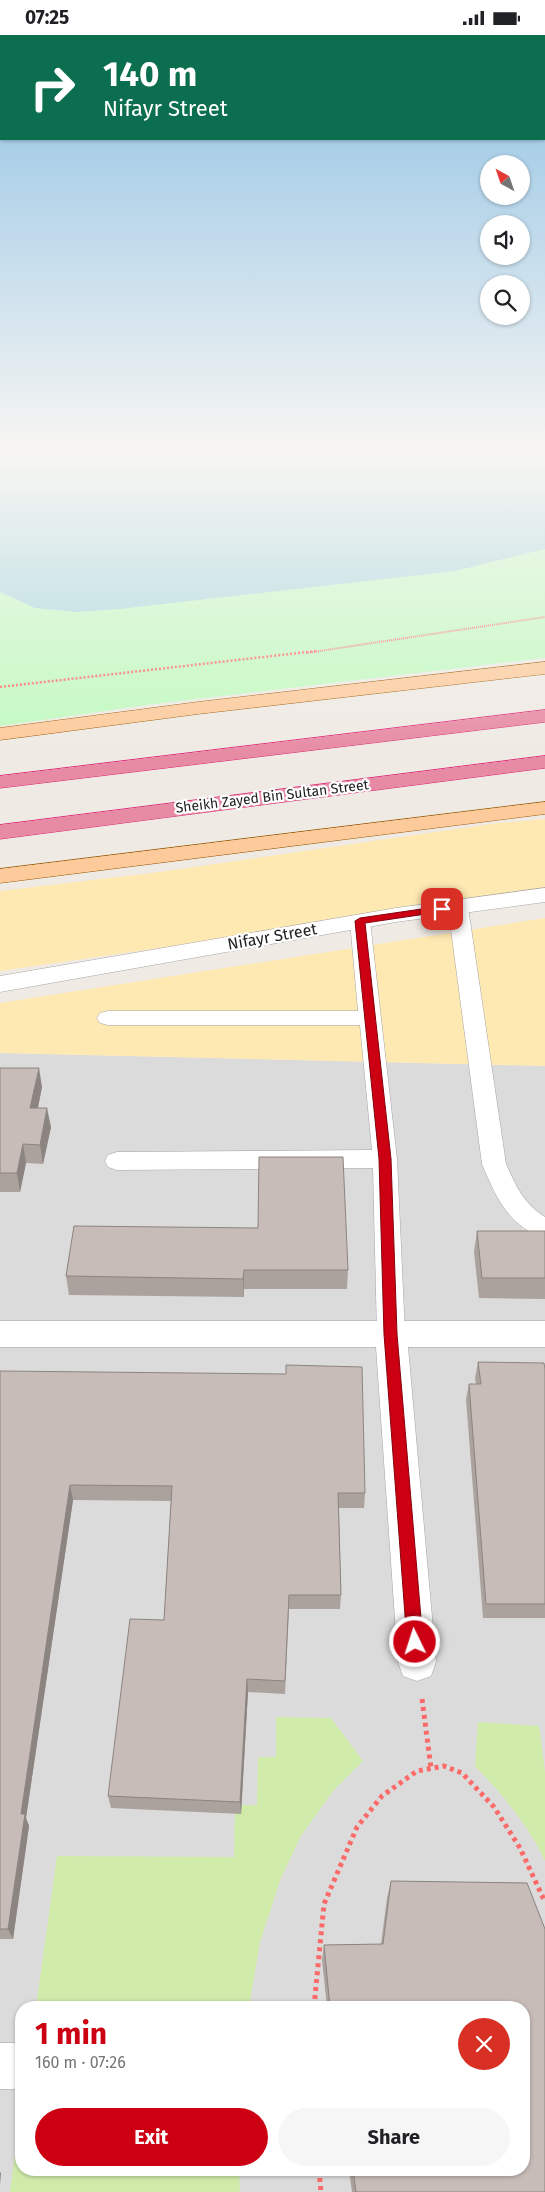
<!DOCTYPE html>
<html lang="en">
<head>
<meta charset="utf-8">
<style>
  :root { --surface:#fff; --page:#f6f6f6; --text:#202124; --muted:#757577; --accent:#cc0012 }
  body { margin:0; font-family:"Fira Sans",sans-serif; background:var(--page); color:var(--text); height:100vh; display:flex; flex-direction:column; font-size:19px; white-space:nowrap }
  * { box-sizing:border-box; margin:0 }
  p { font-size:16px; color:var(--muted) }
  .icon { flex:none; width:28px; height:28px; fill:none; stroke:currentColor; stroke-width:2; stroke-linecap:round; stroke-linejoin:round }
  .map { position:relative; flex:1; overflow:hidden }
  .panel { position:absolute; left:15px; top:1966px; width:515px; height:175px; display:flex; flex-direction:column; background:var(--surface); border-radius:20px; box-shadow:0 1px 4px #0004 }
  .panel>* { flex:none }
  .guide { position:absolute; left:0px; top:0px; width:545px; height:105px; box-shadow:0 1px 4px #0004; background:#0b6e4f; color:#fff; overflow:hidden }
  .needle { width:32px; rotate:320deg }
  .buttons { position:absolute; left:480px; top:120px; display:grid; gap:10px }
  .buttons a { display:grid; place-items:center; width:50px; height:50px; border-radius:50%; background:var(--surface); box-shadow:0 1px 4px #0004; font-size:25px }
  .pin { position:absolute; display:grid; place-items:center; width:42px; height:42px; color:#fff; margin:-21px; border-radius:10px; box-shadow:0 2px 8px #0006 }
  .me { position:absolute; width:55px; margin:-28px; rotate:356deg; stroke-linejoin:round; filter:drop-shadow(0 0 4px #0008) }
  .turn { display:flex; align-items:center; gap:18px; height:105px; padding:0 20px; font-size:22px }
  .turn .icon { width:65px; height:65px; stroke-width:2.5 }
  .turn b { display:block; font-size:35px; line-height:42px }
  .round { display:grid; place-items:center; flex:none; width:52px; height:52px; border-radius:26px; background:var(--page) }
  .overview { display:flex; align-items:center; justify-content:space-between; height:85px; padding:0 20px }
  h1 { font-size:30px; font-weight:700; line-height:38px; color:var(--accent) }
  .button { display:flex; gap:10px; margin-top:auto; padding:10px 20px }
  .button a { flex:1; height:58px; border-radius:30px; background:var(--accent); color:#fff; font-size:20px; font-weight:700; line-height:58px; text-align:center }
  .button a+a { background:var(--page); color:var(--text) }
  .status { display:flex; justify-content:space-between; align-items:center; height:35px; padding:0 25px; background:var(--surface); direction:ltr }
  .status svg { height:14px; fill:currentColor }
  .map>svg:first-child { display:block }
  .residential { fill:#dcdbdb; fill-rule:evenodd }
  .grass { fill:#cfeaa9 }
  .sand { fill:#ffe9b2 }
  .park { fill:#c1fac0 }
  .water { fill:#a4d5dd }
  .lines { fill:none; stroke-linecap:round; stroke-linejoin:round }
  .lane-casing { stroke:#a5a5a5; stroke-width:1 }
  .street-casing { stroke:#a5a5a5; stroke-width:1 }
  .primary-casing { stroke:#985800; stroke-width:1 }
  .highway-casing { stroke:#dc2272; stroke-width:1 }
  .path-far2 { stroke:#fb6b69; stroke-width:2; stroke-dasharray:1 1; stroke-linecap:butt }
  .path-far1 { stroke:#fb6b69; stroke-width:2.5; stroke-dasharray:2 2; stroke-linecap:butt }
  .path { stroke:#fb6b69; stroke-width:5; stroke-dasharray:4 4; stroke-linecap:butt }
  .lane { fill:#fff; fill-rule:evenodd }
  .street { fill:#fff; fill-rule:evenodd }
  .primary { fill:#fdca9b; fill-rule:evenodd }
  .highway { fill:#e78ba4; fill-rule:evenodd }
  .wall { fill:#aba29d }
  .shaded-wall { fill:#8b8480 }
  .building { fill:#c7bcb7; stroke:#8b8480 }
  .route { fill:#cc0012; stroke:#85000c }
  .labels { text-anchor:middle; stroke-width:4.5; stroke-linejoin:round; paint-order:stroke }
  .far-street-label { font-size:14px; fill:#1e1e1e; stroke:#fff }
  .street-label { font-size:16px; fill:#1e1e1e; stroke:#fff }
</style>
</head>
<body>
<div class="status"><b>07:25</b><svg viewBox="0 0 49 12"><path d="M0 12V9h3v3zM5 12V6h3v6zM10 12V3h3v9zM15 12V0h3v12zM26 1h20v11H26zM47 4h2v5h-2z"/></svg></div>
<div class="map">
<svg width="545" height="2157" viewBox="0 0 545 2157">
  <rect width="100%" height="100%" fill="#efeae4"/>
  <path class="residential" d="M 0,1018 L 545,1031 L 545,2157 L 0,2157 ZM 21,1972 L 524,1972 L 524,2135 L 21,2135 Z"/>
  <g class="grass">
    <polygon points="276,1682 331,1683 363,1726 333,1756 301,1801 281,1843 260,1907 249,1972 36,1972 57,1821 234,1822 235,1770 257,1770 258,1722 276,1722"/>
    <path d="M 478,1687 L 539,1691 L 545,1737 L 545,1826 C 528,1790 503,1760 475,1731 Z"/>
    <polygon points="21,2072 21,2135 239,2135 240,2157 10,2157"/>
  </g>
  <g class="sand">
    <polygon points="545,784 545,857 0,936 0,856 160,837 498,788"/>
    <polygon points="545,883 545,1031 0,1018 0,968"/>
  </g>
  <polygon class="park" points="545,514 545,623 154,669 0,691 0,557 35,573 77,577 455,536"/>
  <polygon class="water" points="0,418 545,418 545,514 455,536 119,574 77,577 35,573 0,557"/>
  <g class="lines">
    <g class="lane-casing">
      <g id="lane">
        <path d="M 458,866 L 465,868 L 468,872 L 506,1129 C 516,1151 524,1169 545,1182 L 545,1203 C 508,1191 496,1162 482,1129 L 448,872 L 451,868 Z"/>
        <polygon points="360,880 367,882 370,886 397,1124 405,1299 401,1307 391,1310 381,1307 377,1299 373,1133 117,1135 108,1132 105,1126 108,1120 117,1117 372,1115 360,990 108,990 100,988 97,983 100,978 108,976 358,976 350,886 353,882"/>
      </g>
    </g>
    <g class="street-casing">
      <g id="street">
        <polygon points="545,853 545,867 396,887 0,957 0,941 396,873"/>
        <polygon points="0,1286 545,1286 545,1312 408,1312 436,1627 431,1641 417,1646 403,1641 398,1627 376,1312 0,1312"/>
        <polygon points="0,2008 14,2008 21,2011 21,2051 14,2054 0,2054"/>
      </g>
    </g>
    <g class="primary-casing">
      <g id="primary">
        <polygon points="545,627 545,639 198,679 0,705 0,693 198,667"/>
        <polygon points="545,767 545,779 0,848 0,834"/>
      </g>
    </g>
    <g class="highway-casing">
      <g id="highway">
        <polygon points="545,675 545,687 0,753 0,741"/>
        <polygon points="545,721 545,733 0,804 0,790"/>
      </g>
    </g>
    <polyline class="path-far2" points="306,618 545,582"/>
    <polyline class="path-far1" points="0,652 316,616"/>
    <g class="path">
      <polyline points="422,1664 431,1733"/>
      <polyline points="314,1972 324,1869 357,1792 382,1761 417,1736 444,1731 462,1738 494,1772 520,1813 545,1867"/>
      <polyline points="319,2135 321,2157"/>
    </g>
    <use href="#lane" class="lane"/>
    <use href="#street" class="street"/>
    <use href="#primary" class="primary"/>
    <use href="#highway" class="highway"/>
  </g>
  <g class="wall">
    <polygon points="0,1033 42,1052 38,1073 51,1092 43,1129 26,1128 20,1157 0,1157"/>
    <polygon points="74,1191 348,1235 347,1254 244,1254 244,1262 69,1260 66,1241"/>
    <polygon points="477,1196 545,1196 545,1264 479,1263 474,1217"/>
    <polygon points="478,1327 545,1334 545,1583 483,1583 466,1364 469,1349 476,1349 475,1343"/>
    <polygon points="0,1336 365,1458 364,1473 339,1473 341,1560 340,1574 289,1574 285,1659 248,1657 241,1779 111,1773 108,1761 164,1585 171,1466 73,1465 26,1783 29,1791 13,1904 0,1904"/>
    <polygon points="391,1846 527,1848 545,1894 545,2157 352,2157 349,2135 524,2135 524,1972 327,1972 322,1925 324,1910 381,1909 387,1863"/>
  </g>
  <g class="shaded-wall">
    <polygon points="39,1033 42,1052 34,1092 30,1073"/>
    <polygon points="47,1073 51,1092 43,1129 40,1110"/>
    <polygon points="23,1109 26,1128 20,1157 17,1138"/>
    <polygon points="244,1235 244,1262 243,1244"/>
    <polygon points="70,1450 73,1465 26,1783 29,1791 13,1904 8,1894 21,1779"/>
    <polygon points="247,1644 248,1657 241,1779 240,1767"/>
    <polygon points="0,2137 1,2138 0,2150"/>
  </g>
  <g class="building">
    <polygon points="0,1033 39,1033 30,1073 47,1073 40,1110 23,1109 17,1138 0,1138"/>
    <polygon points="259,1122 343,1122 348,1235 244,1235 243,1244 66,1241 74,1191 258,1193"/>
    <polygon points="477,1196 545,1196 545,1243 482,1243"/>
    <polygon points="478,1327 544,1328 545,1334 545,1569 486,1569 469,1349 481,1349"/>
    <polygon points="286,1330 362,1332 365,1458 338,1458 341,1560 289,1560 285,1646 247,1644 240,1767 108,1761 130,1584 164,1585 172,1451 70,1450 21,1779 25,1779 8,1894 0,1894 0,1336 286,1339"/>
    <polygon points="391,1846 527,1848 545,1894 545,2157 356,2157 353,2135 524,2135 524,1972 330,1972 324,1910 383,1909"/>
  </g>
  <linearGradient id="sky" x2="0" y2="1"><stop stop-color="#8dc1e4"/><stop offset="0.58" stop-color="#f8f6f3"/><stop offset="1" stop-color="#f8f6f3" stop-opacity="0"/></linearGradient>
  <rect width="545" height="720" fill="url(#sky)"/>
  <polygon class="route" points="442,871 446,872 446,876 365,888 391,1124 397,1299 423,1607 421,1613 415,1615 410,1613 407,1607 384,1299 379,1124 355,886 360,883"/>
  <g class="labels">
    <g class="far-street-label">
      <text transform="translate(272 761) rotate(-7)" y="5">Sheikh Zayed Bin Sultan Street</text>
    </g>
    <g class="street-label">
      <text transform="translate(272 901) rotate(-10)" y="6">Nifayr Street</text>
    </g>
  </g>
</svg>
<div class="buttons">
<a><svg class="needle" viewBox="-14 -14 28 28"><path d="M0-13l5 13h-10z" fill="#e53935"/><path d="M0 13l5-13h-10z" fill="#757577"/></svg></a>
<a><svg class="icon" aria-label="sound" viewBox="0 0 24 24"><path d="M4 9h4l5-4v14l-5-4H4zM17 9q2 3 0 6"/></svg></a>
<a><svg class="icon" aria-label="search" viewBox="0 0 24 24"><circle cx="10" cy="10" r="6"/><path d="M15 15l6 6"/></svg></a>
</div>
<div class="pin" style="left:442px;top:874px;background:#d93025"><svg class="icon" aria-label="arrive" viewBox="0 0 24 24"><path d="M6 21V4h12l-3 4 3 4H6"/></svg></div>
<svg class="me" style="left:415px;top:1607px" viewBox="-20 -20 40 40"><circle r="17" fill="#cc0012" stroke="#fff" stroke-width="3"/><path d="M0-11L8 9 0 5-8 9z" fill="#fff"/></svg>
<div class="guide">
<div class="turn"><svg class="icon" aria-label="right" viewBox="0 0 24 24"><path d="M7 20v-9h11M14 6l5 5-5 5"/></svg><div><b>140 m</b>Nifayr Street</div></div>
</div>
<section class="panel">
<div class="overview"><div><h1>1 min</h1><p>160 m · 07:26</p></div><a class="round" style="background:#d93025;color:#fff"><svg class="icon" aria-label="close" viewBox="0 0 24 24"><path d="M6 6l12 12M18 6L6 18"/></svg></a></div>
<div class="button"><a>Exit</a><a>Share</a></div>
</section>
</div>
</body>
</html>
